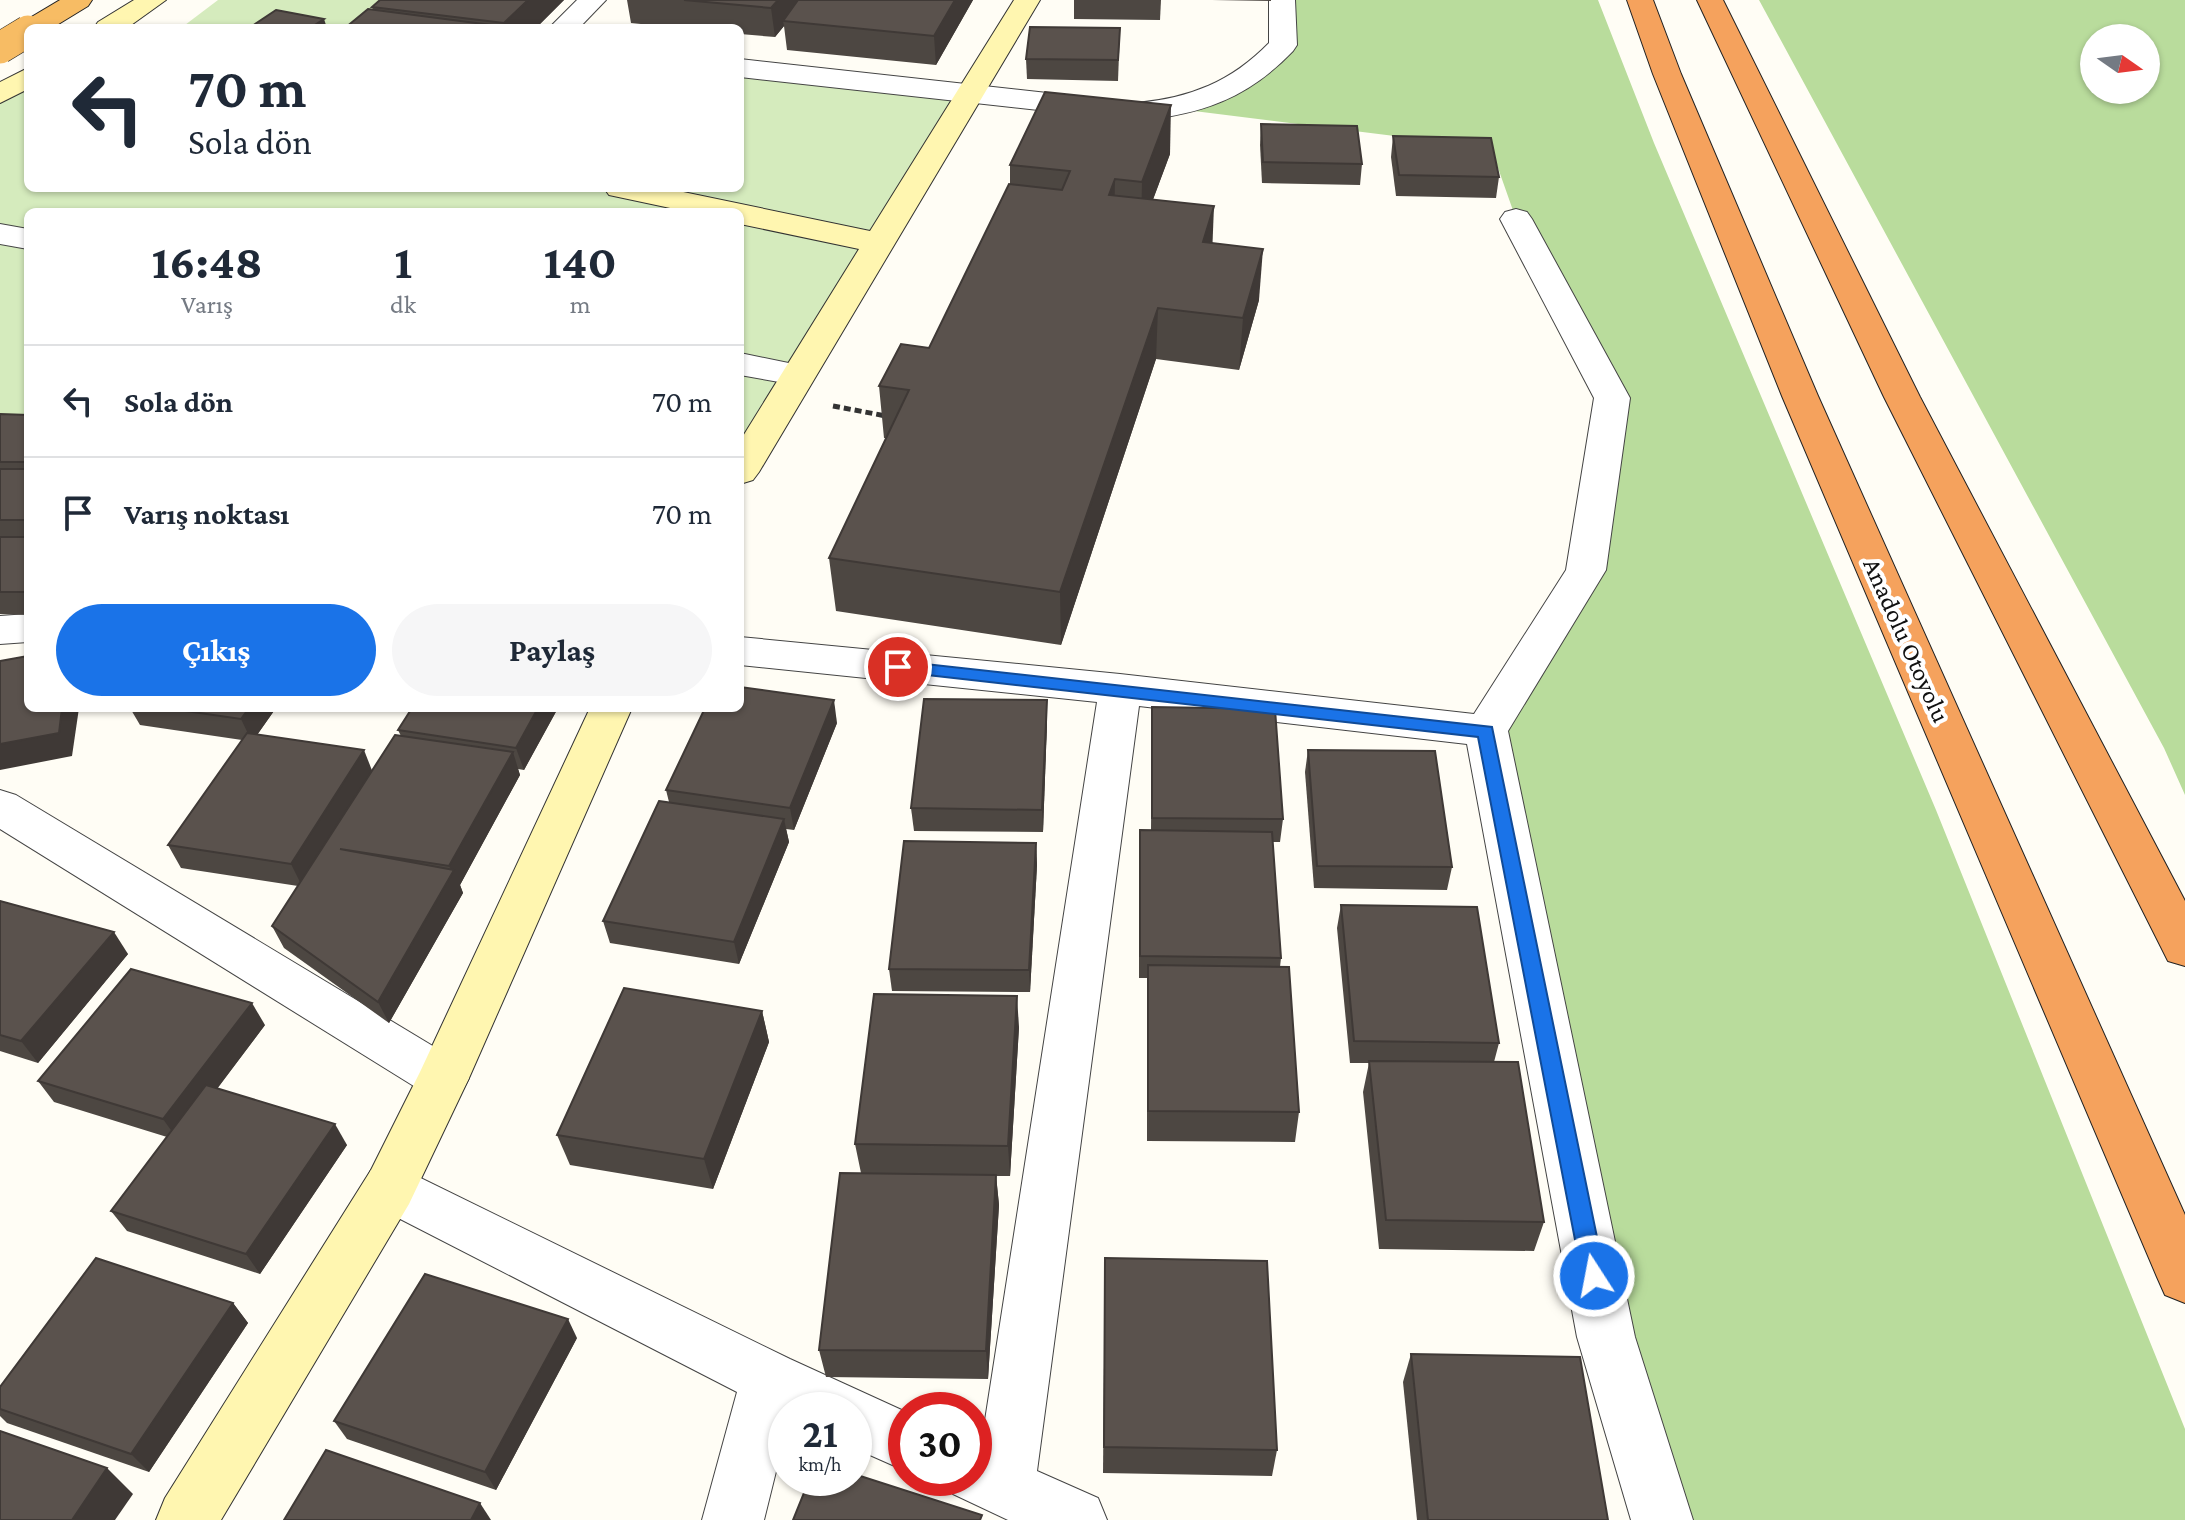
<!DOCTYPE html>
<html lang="tr">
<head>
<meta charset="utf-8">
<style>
  :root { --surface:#fff; --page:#f6f6f7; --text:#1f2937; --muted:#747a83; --line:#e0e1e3; --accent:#1a73e8 }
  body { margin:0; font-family:"Crimson Pro",serif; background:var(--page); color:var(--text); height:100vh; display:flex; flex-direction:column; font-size:30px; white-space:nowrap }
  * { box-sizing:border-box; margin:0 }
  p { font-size:26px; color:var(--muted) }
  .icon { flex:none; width:44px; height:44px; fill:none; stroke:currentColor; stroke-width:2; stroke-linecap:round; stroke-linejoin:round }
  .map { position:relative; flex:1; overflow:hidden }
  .side { position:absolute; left:24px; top:208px; width:720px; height:504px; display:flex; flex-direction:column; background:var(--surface); border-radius:12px; box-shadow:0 2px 6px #0004 }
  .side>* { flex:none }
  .top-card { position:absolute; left:24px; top:24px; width:720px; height:168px; border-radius:12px; box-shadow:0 2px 6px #0004; background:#fff; color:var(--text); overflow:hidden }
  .needle { width:52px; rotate:104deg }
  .tools { position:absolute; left:2080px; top:24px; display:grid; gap:16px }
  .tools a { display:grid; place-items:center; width:80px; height:80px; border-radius:50%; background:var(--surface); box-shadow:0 2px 6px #0004; font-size:40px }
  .speed { position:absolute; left:768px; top:1392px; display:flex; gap:16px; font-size:40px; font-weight:700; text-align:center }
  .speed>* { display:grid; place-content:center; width:104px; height:104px; border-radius:50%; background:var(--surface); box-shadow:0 2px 6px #0004; line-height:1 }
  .speed small { font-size:20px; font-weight:400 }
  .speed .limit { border:12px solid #d22; background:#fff; color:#111 }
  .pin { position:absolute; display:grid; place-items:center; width:68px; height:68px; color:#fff; margin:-34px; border:4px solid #fff; border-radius:50%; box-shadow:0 2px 8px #0007 }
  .me { position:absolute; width:88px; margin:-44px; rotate:349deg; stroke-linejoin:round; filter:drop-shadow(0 0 6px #0008) }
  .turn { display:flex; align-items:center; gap:28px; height:168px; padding:0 32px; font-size:36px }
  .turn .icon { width:104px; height:104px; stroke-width:2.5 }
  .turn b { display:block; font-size:56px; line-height:68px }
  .eta { display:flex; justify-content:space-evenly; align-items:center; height:136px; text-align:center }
  .eta b { font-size:48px; font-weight:700; line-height:56px }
  .action { display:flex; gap:16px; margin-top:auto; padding:16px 32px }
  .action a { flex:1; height:92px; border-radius:48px; background:var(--accent); color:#fff; font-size:32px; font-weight:700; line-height:92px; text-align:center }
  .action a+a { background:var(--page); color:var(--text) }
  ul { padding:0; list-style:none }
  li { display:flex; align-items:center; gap:24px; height:112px; padding:0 32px; border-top:2px solid var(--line) }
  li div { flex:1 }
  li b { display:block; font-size:30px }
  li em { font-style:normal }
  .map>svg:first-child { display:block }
  .green { fill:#d5ebbd }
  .forest { fill:#b9dc9c; fill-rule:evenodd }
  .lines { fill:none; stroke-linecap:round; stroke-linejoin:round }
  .minor-casing { stroke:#444; stroke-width:2 }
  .secondary-casing { stroke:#333; stroke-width:2 }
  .trunk-casing { stroke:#222; stroke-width:2 }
  .motorway-casing { stroke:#222; stroke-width:2 }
  .path { stroke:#333; stroke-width:5; stroke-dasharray:7 4; stroke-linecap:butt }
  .minor { fill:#fff; fill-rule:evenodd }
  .secondary { fill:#fff6b0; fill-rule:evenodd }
  .trunk { fill:#f7bc64; fill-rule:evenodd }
  .motorway { fill:#f5a25d; fill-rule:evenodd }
  .trunk-bridge-casing { stroke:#222; stroke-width:32; stroke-linecap:butt }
  .trunk-bridge { stroke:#f7bc64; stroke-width:31 }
  .wall { fill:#4d4742 }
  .shaded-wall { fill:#3f3936 }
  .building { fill:#5a524d; stroke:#3f3936; stroke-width:2 }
  .route { fill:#1a73e8; stroke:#114b97; stroke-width:2 }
  .labels { text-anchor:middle; stroke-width:8; stroke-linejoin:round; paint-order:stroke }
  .street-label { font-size:26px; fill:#111; stroke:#fff }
</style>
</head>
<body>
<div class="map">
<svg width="2185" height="1520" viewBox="0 0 2185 1520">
  <rect width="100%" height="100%" fill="#fffdf5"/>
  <g class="green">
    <polygon points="218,0 384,0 349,28 181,28"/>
    <polygon points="740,68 974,92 740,463 740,212 28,212 28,430 0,427 0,94 28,77 28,188 740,188"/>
  </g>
  <g class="forest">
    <polygon points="1282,0 1598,0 1654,143 1936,810 2185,1429 2185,1520 1662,1520 1486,731 1586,570 1612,398 1516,219 1491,148 1178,109 1283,45"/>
    <path d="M 1759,0 L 2185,0 L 2185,795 L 2164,748 ZM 2094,38 L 2146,38 L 2146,90 L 2094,90 Z"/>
  </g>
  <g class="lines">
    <g class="minor-casing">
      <g id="minor">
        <polygon points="577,0 606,0 579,28 549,28"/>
        <path d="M 1269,0 L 1295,0 L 1297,45 L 1293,51 C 1247,99 1202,114 1137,121 L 740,77 L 740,59 L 1137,103 C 1190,98 1231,82 1269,43 Z"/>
        <polygon points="1516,209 1527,212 1532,219 1630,398 1606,570 1508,731 1635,1337 1693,1520 1631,1520 1577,1337 1467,744 1139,706 1037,1471 1098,1498 1107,1520 1008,1520 953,1494 946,1478 974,1478 974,1443 981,1446 1097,702 740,665 740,637 1120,674 1474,714 1566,570 1594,398 1500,219 1505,212"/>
        <polygon points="0,224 28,229 28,249 0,244"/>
        <polygon points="740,353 808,367 814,374 808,381 796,385 740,375"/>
        <polygon points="28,614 28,642 0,644 0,616"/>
        <polygon points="0,790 16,795 461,1063 469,1078 461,1093 443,1100 425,1093 0,829"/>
        <polygon points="390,1163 790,1359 906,1412 906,1471 854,1448 854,1410 786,1410 786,1431 764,1520 702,1520 737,1392 371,1204 363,1187 371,1170"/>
      </g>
    </g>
    <g class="secondary-casing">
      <g id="secondary">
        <polygon points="134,0 166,0 127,28 94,28 98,22"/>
        <polygon points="1014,0 1040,0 759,472 753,480 740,484 740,441 859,249 740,224 740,212 689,212 609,195 604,188 664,188 870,231"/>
        <polygon points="28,68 28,89 0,103 0,82"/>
        <polygon points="590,708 632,708 469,1078 409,1204 221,1520 156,1520 165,1498 371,1170 420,1072"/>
      </g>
    </g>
    <g class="trunk-casing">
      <polygon id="trunk" points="60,0 92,0 88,6 52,28 28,28 28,35 23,34 19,28 23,22"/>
    </g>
    <g class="motorway-casing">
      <g id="motorway">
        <polygon points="1627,0 1653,0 1681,74 1818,396 2185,1215 2185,1303 2165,1295 2157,1277 1782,396 1653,74"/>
        <polygon points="1697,0 1723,0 1920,397 2185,901 2185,966 2168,961 2161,947 1884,397"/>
      </g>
    </g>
    <polyline class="path" points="833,406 886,416"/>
    <use href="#minor" class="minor"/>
    <use href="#secondary" class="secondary"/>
    <use href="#trunk" class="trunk"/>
    <use href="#motorway" class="motorway"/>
    <g class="trunk-bridge-casing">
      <polyline id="trunk-bridge" points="0,48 28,31"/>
    </g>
    <use href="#trunk-bridge" class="trunk-bridge"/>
  </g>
  <g class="wall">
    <polygon points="380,0 564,0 536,28 345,28 373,10 372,7"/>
    <polygon points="627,0 973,0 936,65 787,50 784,26 775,37 740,34 740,28 680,28 631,23"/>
    <polygon points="1074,0 1161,0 1160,20 1074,19"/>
    <polygon points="1212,0 1271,0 1271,1"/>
    <polygon points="1120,28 1118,81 1027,79 1026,59"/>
    <polygon points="1261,124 1362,164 1360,185 1262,183 1260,145"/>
    <polygon points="1393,136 1499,177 1496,198 1396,196 1391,157"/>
    <polygon points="1170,154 1153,199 1212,243 1259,300 1239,370 1156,359 1061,645 836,611 829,558 886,438 884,438 879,386 929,348 1010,184 1010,165"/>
    <polygon points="0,414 28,415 28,615 0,614"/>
    <polygon points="1152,707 1283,819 1280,842 1272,842 1281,958 1280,967 1299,1112 1295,1142 1147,1141 1147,978 1139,978 1139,853 1140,830 1151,831"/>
    <polygon points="130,708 276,708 257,735 372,770 401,736 398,730 412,708 558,708 524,770 518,769 520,775 460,885 463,893 389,1023 284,948 272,926 298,886 181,868 168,845 242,740 140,725"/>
    <polygon points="837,723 794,830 786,829 789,842 739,964 610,943 603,921 669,802 666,790"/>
    <polygon points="1047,723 1043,832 914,831 911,808"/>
    <polygon points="1308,750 1452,867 1447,890 1314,888 1305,772"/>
    <polygon points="1036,843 1037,865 1030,992 892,991 889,969"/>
    <polygon points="0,901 128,954 38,1063 0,1051"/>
    <polygon points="1341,905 1499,1043 1494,1062 1544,1222 1534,1251 1379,1249 1363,1092 1369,1063 1350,1063 1337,928"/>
    <polygon points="762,1011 769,1042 713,1189 570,1165 557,1135"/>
    <polygon points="265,1025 217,1089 347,1145 260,1274 127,1231 111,1211 167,1137 54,1102 38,1081"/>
    <polygon points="1019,1027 1010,1176 996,1176 999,1205 988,1379 826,1377 819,1350 861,1173 855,1144"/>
    <polygon points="1105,1258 1277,1450 1272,1476 1103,1473"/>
    <polygon points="233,1303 248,1323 149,1472 7,1423 0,1416 0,1387"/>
    <polygon points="577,1338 496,1490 347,1439 334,1421"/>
    <polygon points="1411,1354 1608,1520 1417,1520 1403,1382"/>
  </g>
  <g class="shaded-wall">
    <polygon points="528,0 564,0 536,28 505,28 504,23"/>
    <polygon points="778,0 802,0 783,21 784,26 775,37 771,8"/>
    <polygon points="955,0 973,0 936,65 934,36"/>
    <polygon points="324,19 327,28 310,28"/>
    <polygon points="1171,105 1170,154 1141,232 1142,182"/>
    <polygon points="1115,179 1114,229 1109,195"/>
    <polygon points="1214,206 1212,256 1203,242"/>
    <polygon points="1263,249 1259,300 1239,370 1243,318"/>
    <polygon points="1158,308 1156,359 1061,645 1060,592"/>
    <polygon points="834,700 837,723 794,830 790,808"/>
    <polygon points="1047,700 1047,723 1043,832 1042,810"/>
    <polygon points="62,708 79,708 72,756 0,770 0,744"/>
    <polygon points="249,708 276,708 252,742 241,719"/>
    <polygon points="538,708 558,708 524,770 516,748"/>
    <polygon points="364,750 373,773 302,886 291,864"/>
    <polygon points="513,752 520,775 460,885 463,893 389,1023 378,1002 452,873 449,866"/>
    <polygon points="784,819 789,842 739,964 734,942"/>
    <polygon points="1036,843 1037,865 1030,992 1029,970"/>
    <polygon points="114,932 128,954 38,1063 21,1041"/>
    <polygon points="1017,996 1019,1027 1010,1176 1008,1146"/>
    <polygon points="252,1003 265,1025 178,1140 163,1119"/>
    <polygon points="762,1011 769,1042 713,1189 704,1159"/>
    <polygon points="335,1124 347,1145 260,1274 246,1254"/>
    <polygon points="996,1175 999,1205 988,1379 986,1351"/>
    <polygon points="233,1303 248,1323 149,1472 131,1454"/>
    <polygon points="568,1319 577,1338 496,1490 485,1472"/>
    <polygon points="107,1468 133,1494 115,1520 72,1520"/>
    <polygon points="480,1503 491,1520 471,1520"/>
  </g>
  <g class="building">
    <polygon points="380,0 528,0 504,23 372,7"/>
    <polygon points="684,0 778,0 771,8"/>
    <polygon points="798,0 955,0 934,36 783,21"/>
    <polygon points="368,9 499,26 497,28 345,28"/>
    <polygon points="276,10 324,19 310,28 249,28"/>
    <polygon points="1030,27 1120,28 1118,60 1026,59"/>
    <polygon points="1045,92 1171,105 1142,182 1115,179 1109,195 1214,206 1203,242 1263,249 1243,318 1158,308 1060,592 829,558 909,390 879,386 901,344 929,348 1009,184 1062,190 1070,171 1010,165"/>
    <polygon points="1261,124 1357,126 1362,164 1263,162"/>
    <polygon points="1393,136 1491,138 1499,177 1399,175"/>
    <polygon points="0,414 28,415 28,462 0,462"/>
    <rect x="0" y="469" width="28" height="51"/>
    <rect x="0" y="537" width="28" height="55"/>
    <polygon points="28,656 28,708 62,708 59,733 0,744 0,661"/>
    <polygon points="740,687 834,700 790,808 666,790 705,708 740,708"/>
    <polygon points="924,699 1047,700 1042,810 911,808"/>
    <polygon points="1152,707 1275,709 1283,819 1152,818"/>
    <polygon points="165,708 249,708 241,719"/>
    <polygon points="412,708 538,708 516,748 398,730"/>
    <polygon points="247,733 364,750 291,864 168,845"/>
    <polygon points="395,735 513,752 449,866 340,849 454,870 378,1002 272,926"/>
    <polygon points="1308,750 1435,751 1452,867 1317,866"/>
    <polygon points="659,801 784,819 734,942 603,921"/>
    <polygon points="1140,830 1272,832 1281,958 1140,956"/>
    <polygon points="904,841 1036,843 1029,970 889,969"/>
    <polygon points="0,901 114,932 21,1041 0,1035"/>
    <polygon points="1341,905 1477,907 1499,1043 1354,1041"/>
    <polygon points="1148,965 1289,967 1299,1112 1148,1111"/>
    <polygon points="131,969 252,1003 163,1119 38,1081"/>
    <polygon points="624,988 762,1011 704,1159 557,1135"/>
    <polygon points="874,994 1017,996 1008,1146 855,1144"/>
    <polygon points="1369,1061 1518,1062 1544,1222 1386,1220"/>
    <polygon points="206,1085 335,1124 246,1254 111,1211"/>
    <polygon points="840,1173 996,1175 986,1351 819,1350"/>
    <polygon points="96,1258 233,1303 131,1454 0,1409 0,1387"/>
    <polygon points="1105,1258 1267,1261 1277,1450 1104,1447"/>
    <polygon points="425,1274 568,1319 485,1472 334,1421"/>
    <polygon points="1411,1354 1580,1357 1608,1520 1428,1520"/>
    <polygon points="0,1431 107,1468 72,1520 0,1520"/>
    <polygon points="326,1450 480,1503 471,1520 284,1520"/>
    <polygon points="854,1474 982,1515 980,1520 793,1520 810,1478 854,1478"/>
  </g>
  <polygon class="route" points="898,661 1492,727 1605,1276 1602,1284 1594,1287 1586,1284 1582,1276 1478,737 892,671 890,667 892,663"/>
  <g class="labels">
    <g class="street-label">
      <text transform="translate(1907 640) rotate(66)" y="9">Anadolu Otoyolu</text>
    </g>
  </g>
</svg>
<div class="tools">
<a><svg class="needle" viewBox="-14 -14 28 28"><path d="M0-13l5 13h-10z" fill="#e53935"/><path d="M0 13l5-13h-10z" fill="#747a83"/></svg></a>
</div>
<div class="speed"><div>21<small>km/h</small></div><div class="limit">30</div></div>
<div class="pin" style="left:898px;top:667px;background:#d93025"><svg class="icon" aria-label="arrive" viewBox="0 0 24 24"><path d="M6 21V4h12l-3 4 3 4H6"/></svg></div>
<svg class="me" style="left:1594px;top:1276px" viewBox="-20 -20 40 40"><circle r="17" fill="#1a73e8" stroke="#fff" stroke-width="3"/><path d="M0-11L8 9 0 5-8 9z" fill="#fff"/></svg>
<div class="top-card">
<div class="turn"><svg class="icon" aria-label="left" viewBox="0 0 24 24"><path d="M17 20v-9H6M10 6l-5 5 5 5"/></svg><div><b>70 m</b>Sola dön</div></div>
</div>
<section class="side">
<div class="eta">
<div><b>16:48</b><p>Varış</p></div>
<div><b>1</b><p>dk</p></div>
<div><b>140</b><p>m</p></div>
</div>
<ul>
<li><svg class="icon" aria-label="left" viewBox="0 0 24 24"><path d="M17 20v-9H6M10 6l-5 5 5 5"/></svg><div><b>Sola dön</b></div><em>70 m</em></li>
<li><svg class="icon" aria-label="arrive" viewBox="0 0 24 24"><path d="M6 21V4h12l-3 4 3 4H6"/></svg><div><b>Varış noktası</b></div><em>70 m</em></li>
</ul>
<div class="action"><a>Çıkış</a><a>Paylaş</a></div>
</section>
</div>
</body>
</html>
